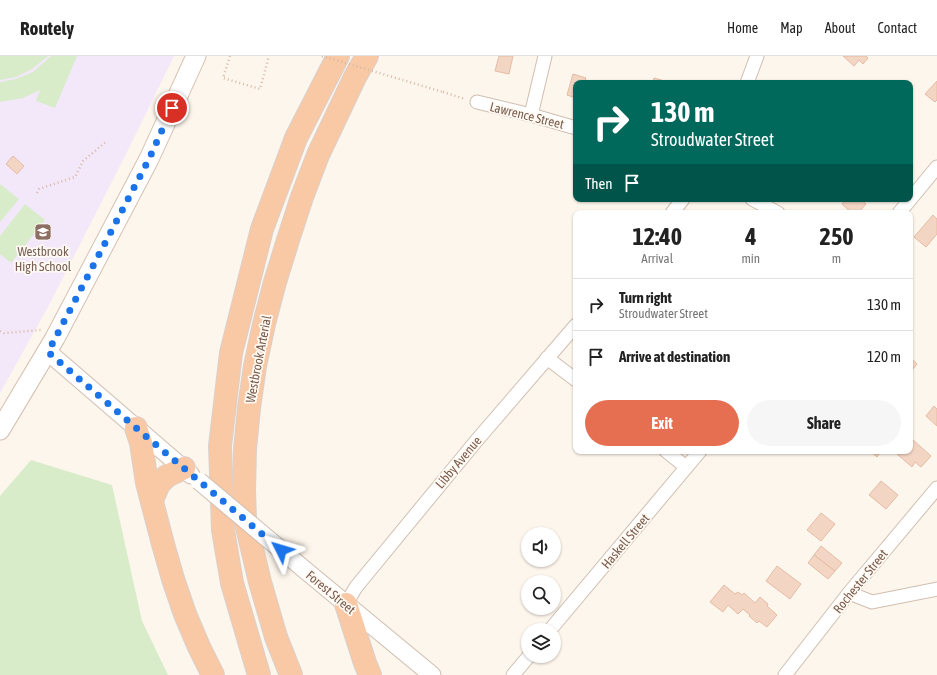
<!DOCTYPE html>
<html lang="en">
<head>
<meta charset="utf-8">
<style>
  :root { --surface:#fff; --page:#f6f6f6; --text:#222; --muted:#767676; --line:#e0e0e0; --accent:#e76f51 }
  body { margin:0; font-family:"Asap Condensed",sans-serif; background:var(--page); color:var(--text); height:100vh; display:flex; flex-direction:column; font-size:15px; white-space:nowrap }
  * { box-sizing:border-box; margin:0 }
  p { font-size:13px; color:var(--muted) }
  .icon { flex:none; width:22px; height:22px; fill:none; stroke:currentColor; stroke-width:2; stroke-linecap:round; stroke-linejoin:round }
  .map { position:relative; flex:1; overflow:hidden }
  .side { position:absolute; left:573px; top:154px; width:340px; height:244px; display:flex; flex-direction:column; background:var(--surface); border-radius:8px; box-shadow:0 1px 3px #0004 }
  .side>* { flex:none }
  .guide { position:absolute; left:573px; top:24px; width:340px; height:122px; border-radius:8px; box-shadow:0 1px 3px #0004; background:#00695c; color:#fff; overflow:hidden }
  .tools { position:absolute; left:521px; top:471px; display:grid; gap:8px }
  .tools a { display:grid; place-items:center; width:40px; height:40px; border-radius:50%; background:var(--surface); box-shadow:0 1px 3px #0004; font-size:20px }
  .pin { position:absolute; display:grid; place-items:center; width:34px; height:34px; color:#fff; margin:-17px; border:2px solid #fff; border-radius:50%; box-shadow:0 1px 4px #0007 }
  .me { position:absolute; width:44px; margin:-22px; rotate:310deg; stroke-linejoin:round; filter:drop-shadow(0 0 3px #0008) }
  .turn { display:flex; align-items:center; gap:14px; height:84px; padding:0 12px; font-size:18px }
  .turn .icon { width:52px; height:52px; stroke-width:2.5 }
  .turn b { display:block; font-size:28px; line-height:34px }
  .then { display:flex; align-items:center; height:38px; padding:0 12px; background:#0003; gap:8px; font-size:15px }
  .eta { display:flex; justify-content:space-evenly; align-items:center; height:68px; text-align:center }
  .eta b { font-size:24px; font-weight:700; line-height:28px }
  .cta { display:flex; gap:8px; margin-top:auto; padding:8px 12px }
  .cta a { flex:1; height:46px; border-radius:24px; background:var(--accent); color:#fff; font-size:16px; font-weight:700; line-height:46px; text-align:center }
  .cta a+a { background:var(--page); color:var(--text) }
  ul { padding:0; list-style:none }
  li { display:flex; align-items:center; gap:12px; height:52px; padding:0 12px; border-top:1px solid var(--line) }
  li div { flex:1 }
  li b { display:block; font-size:15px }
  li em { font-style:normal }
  header { display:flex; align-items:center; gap:24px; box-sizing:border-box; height:56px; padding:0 20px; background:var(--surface); border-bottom:1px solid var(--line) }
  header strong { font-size:19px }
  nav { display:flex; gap:22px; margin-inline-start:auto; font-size:14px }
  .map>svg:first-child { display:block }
  .education { fill:#f3e8fa }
  .green { fill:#d8ecc9 }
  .building { fill:#f3d5c3; stroke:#e6bba3 }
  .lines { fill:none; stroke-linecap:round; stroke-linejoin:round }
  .minor-casing { stroke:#d1beb0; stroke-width:15 }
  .tertiary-casing { stroke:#d1beb0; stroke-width:19 }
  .secondary-casing { stroke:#d6c0b0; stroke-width:21 }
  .trunk-casing { stroke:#dad1cd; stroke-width:24 }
  .path { stroke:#d9b8a5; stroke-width:2.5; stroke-dasharray:1 3; stroke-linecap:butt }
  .minor { stroke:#fff; stroke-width:13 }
  .tertiary { stroke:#fff; stroke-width:17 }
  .secondary { stroke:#fff; stroke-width:19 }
  .trunk { stroke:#f9c8a4; stroke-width:22 }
  .tertiary-bridge-casing { stroke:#d1beb0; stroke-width:19; stroke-linecap:butt }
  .path-bridge { stroke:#d9b8a5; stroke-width:2.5; stroke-dasharray:1 3; stroke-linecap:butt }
  .tertiary-bridge { stroke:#fff; stroke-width:17 }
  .route { stroke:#1a73e8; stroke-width:7; stroke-dasharray:0 12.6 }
  .labels { text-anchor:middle; stroke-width:3.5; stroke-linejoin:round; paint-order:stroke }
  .street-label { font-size:13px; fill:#7a5c4d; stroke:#fffaf3 }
  .education-label { font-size:13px; fill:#785e54; stroke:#fffaf3 }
</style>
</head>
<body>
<header>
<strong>Routely</strong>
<nav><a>Home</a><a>Map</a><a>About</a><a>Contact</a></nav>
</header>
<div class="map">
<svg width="937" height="619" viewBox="0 0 937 619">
  <rect width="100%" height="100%" fill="#fdf6ec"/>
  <polygon class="education" points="0,0 174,0 125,100 48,251 0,337"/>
  <g class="green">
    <polygon points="0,0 48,0 32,13 16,21 0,24"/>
    <polygon points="51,0 77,0 55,52 36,45 40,34 23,42 0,46 0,26 16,23 33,16"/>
    <polygon points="0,128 19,143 0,166"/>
    <polygon points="25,148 45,164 11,207 0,198 0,180"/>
    <polygon points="31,404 112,429 142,565 168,619 0,619 0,440"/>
  </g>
  <g class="building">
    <polygon points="499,0 513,0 509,18 495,15"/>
    <polygon points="843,0 866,0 868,2 863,8 859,4 854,10"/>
    <polygon points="573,18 586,22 584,27 576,27 576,42 567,39"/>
    <polygon points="654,22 668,26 668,27 653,27"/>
    <polygon points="937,25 937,44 935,46 925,38"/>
    <polygon points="13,100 24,110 17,118 6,108"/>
    <polygon points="846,143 861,143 866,148 858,157 852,157 842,148"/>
    <polygon points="933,159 937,163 937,178 926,191 914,181"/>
    <polygon points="913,304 917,308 913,313 910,311 910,307"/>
    <polygon points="934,350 937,353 937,370 926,360"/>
    <polygon points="910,384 912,386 913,384 931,400 921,411 915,406 912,411 897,398 899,395 910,395"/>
    <polygon points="870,395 881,395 877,401"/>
    <polygon points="881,425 898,439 886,453 869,439"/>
    <polygon points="821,457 835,468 821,485 807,474"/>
    <polygon points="821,490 842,507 835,515 814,499"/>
    <polygon points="814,499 835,515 828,523 808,507"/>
    <polygon points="777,510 801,528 790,543 766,525"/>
    <polygon points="724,529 735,538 738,536 742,539 744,537 755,547 760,541 768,548 767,550 777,559 767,571 759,565 757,567 749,560 750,559 743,553 738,558 728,549 723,556 710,546"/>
  </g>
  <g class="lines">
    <g class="minor-casing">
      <g id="minor">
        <polyline points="747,27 757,0"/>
        <polyline points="477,46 531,59 576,72"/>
        <polyline points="531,59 545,0"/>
        <polyline points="752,143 778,157"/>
        <polyline points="672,157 683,143"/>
        <polyline points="899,157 937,111"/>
        <polyline points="547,302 576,324"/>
        <polyline points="666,395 686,411"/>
        <polyline points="849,537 872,546 937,533"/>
        <polyline points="346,548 356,531 477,384 576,269"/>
        <polyline points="550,574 700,395"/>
        <polyline points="513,619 529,600"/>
        <polyline points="785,619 849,537 937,432"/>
      </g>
    </g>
    <g class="tertiary-casing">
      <g id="tertiary">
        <polyline points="48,296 191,419"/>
        <polyline points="305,514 432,619"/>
      </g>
    </g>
    <g class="secondary-casing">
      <polyline id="secondary" points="0,374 55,282 149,103 196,0"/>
    </g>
    <g class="trunk-casing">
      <g id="trunk">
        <polyline points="136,372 141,387 147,427 163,488 173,523 185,558 199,591 213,619"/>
        <polyline points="152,444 159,428 167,420 184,412"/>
        <polyline points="346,548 365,607 370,619"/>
        <polyline points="259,619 232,527 223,474 220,390 231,297 262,173 296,82 338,0"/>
        <polyline points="291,619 276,581 260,526 245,463 244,435 245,393 249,352 255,310 264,268 275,226 288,184 302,141 318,99 355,21 367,0"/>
      </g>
    </g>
    <g class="path">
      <polyline points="230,0 223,22 260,33 269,0"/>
      <polyline points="443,36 465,43"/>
      <polyline points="37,137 39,133 75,121 83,105 107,85"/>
      <polyline points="0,275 4,277 41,274"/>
    </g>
    <use href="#minor" class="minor"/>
    <use href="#tertiary" class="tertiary"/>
    <use href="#secondary" class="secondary"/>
    <use href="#trunk" class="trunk"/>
    <g class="tertiary-bridge-casing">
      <polyline id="tertiary-bridge" points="199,425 305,514"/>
    </g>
    <polyline class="path-bridge" points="322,0 443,36"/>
    <use href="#tertiary-bridge" class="tertiary-bridge"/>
  </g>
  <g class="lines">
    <polyline class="route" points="172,52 149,103 48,296 148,382 281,494"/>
  </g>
  <defs>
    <g id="school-square" transform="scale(0.9)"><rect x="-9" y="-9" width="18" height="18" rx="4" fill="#8d6e63" stroke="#fffaf3"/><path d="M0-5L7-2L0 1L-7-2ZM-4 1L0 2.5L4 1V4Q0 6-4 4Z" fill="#fff"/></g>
  </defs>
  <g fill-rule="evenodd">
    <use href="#school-square" x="43" y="176"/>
  </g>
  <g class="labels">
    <g class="street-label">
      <text transform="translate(527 59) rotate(14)" y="5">Lawrence Street</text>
      <text transform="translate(258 303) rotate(-79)" y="5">Westbrook Arterial</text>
      <text transform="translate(458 406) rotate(-50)" y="5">Libby Avenue</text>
      <text transform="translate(625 485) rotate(-50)" y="5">Haskell Street</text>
      <text transform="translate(860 525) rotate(-51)" y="5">Rochester Street</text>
      <text transform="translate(331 536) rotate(40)" y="5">Forest Street</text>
    </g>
    <g class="education-label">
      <text x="43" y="200">Westbrook<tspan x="43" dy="15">High School</tspan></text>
    </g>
  </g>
</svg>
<div class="tools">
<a><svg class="icon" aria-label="sound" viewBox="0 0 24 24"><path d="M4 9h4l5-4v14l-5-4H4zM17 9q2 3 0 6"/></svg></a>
<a><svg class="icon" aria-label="search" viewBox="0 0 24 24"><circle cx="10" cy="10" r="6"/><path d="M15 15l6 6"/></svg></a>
<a><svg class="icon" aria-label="layers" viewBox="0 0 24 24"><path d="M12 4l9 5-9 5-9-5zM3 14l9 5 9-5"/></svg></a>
</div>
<div class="pin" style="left:172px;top:52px;background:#d93025"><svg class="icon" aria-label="arrive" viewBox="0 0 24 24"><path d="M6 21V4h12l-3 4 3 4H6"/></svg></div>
<svg class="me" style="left:281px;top:494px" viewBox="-20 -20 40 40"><path d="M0-17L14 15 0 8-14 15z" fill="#1a73e8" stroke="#fff" stroke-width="4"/></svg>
<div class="guide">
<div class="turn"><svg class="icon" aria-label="right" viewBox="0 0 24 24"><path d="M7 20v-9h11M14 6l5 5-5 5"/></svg><div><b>130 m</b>Stroudwater Street</div></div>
<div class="then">Then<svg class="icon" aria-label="arrive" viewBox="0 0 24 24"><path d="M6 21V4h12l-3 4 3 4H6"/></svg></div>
</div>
<section class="side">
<div class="eta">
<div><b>12:40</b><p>Arrival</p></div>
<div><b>4</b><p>min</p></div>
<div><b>250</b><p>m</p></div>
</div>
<ul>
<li><svg class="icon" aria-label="right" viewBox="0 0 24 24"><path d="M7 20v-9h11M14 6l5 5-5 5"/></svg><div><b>Turn right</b><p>Stroudwater Street</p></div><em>130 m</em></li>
<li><svg class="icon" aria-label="arrive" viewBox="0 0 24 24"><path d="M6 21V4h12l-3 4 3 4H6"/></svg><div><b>Arrive at destination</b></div><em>120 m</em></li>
</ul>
<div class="cta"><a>Exit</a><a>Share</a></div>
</section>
</div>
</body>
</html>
